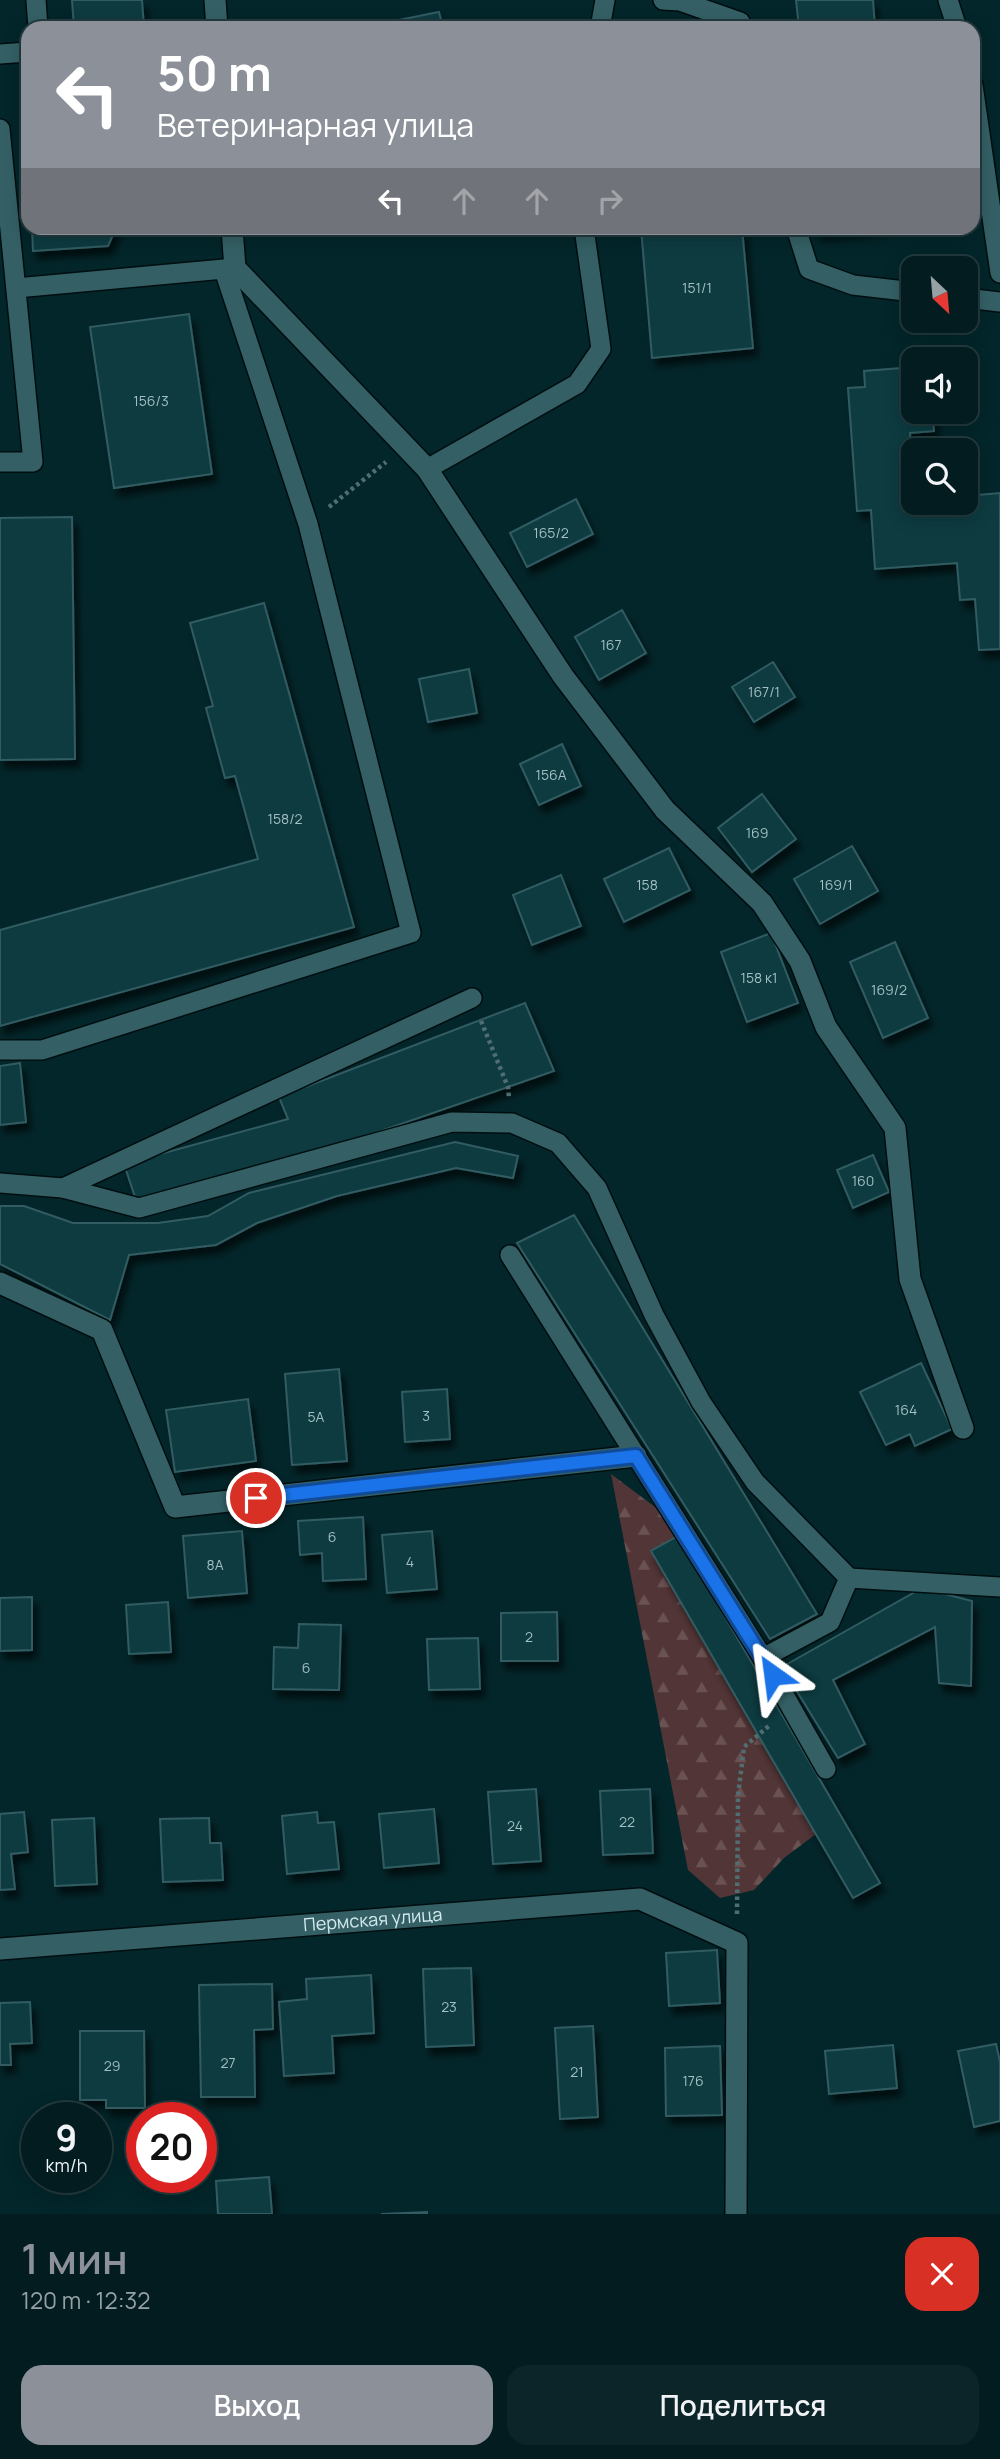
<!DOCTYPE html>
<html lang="ru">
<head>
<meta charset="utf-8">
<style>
  :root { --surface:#021c20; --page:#0c2529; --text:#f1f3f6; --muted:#96a1a5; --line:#233a3e; --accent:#8c9099 }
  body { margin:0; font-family:Manrope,sans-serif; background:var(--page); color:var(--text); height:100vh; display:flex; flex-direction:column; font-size:26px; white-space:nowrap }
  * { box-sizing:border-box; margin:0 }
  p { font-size:23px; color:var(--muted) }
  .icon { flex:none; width:38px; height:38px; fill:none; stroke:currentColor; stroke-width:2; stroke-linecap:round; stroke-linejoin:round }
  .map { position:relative; height:2214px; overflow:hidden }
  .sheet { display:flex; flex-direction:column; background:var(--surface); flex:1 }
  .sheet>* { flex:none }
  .hud { position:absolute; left:21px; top:21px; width:959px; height:214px; border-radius:21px; box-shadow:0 4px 18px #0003,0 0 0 2px var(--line); background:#8c9099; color:#fff; overflow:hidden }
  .needle { width:46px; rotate:154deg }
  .buttons { position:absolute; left:901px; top:256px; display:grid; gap:14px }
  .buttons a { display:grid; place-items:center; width:77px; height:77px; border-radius:14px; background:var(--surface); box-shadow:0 4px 18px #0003,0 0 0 2px var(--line); font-size:35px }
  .speed { position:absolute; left:21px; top:2102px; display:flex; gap:14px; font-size:35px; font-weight:700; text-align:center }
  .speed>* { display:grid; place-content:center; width:91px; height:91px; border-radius:50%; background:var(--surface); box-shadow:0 4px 18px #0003,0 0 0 2px var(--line); line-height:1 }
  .speed small { font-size:18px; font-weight:400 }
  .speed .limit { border:10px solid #d22; background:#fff; color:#111 }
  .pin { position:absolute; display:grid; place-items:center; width:60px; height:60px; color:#fff; margin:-30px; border:4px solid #fff; border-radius:50%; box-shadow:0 2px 7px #0007 }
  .me { position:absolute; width:77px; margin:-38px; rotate:329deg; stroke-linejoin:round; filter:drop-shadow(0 0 5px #0008) }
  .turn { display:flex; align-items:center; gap:24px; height:147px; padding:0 21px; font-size:32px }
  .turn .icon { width:91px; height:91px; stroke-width:2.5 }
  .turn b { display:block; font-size:49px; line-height:60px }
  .lanes { display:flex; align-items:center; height:66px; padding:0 21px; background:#0003; justify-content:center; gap:35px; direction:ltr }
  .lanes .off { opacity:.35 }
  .round { display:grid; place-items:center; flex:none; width:74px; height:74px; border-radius:21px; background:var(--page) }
  .overview { display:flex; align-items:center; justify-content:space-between; height:119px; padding:0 21px }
  h1 { font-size:42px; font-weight:600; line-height:52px; color:var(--accent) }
  .cta { display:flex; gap:14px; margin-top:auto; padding:14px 21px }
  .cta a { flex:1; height:80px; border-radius:21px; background:var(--accent); color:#fff; font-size:28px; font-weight:600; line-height:80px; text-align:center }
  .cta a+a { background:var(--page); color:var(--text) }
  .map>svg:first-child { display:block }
  .forest { fill:url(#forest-firs) }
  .building { fill:#0c3b40; stroke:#315c62; stroke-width:2; filter:url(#shadow) }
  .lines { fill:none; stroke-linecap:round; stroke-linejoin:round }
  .lane-casing { stroke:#000e10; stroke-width:22 }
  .street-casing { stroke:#000e10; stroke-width:24 }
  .path { stroke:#506e72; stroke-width:4.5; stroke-dasharray:3.5 3.5; stroke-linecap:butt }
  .lane { stroke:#346065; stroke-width:19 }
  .street { stroke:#346065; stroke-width:21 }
  .route-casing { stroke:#114b97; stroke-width:18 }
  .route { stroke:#1a73e8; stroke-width:12 }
  .labels { text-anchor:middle; stroke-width:7; stroke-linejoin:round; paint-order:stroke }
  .number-label { font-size:14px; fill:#a2bfc2 }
  .street-label { font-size:18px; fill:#d4ebee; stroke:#000d0f }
</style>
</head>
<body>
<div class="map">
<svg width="1000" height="2214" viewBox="0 0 1000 2214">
  <defs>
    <pattern id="forest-firs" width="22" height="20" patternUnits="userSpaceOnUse" patternTransform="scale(1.75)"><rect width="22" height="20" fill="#523536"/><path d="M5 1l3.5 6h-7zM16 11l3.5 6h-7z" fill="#6a5253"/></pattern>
    <filter id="shadow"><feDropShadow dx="4.5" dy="8" stdDeviation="3.5" flood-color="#0009"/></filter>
  </defs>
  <rect width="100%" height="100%" fill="#03262a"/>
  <polygon class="forest" points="611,1474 655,1507 678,1536 652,1551 816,1834 784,1858 754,1890 720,1898 688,1870"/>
  <g class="building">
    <polygon points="72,0 142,0 144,28 74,28"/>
    <polygon points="796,0 873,0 875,28 799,28"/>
    <polygon points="439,12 443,28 380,28 379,24"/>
    <polygon points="26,93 28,93 28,146"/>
    <polygon points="32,228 116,228 108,246 33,251"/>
    <polygon points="641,228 742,228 753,348 652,358"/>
    <polygon points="816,228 881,228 817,233"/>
    <polygon points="189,314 212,474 114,488 90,327"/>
    <polygon points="914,367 914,411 932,411 934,431 910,433 915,506 966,502 966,496 1000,493 1000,649 979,650 975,599 960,600 957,563 875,569 871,510 857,511 848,388 865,387 864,371"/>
    <polygon points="576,499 593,534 527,567 510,533"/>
    <polygon points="72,517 75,759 0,760 0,518"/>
    <polygon points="264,603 354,927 0,1026 0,930 258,859 235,776 225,778 206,708 213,706 190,623"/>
    <polygon points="622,610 646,653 599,680 575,637"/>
    <polygon points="773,662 795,697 754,722 732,687"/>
    <polygon points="469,669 477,713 428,722 419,679"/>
    <polygon points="562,744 581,786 539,805 520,764"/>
    <polygon points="762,794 796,839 752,872 718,828"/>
    <polygon points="852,846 878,891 820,924 794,879"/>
    <polygon points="669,848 690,890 624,922 604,879"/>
    <polygon points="561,875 581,926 532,945 513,895"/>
    <polygon points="771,933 798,1003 747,1022 721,952"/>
    <polygon points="895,942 928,1018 883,1038 850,962"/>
    <polygon points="525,1003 554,1071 323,1151 136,1200 124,1164 288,1119 279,1097"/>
    <polygon points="20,1063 26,1122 0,1125 0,1066"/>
    <polygon points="455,1142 518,1156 513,1178 456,1168 337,1196 257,1223 216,1245 129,1255 110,1320 0,1264 0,1206 24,1206 73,1223 158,1223 208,1216 249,1193"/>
    <polygon points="873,1155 889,1192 853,1208 837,1170"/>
    <polygon points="574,1215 817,1614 770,1639 517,1243"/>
    <polygon points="921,1363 952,1429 915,1446 910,1434 886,1445 860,1392"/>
    <polygon points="339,1369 347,1461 292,1465 285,1374"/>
    <polygon points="447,1389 450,1439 405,1442 402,1392"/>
    <polygon points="248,1399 256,1461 175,1472 166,1410"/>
    <polygon points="363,1517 366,1579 323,1581 322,1553 300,1555 298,1521"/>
    <polygon points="242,1531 247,1593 188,1598 183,1536"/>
    <polygon points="432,1531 437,1589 387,1593 382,1535"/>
    <polygon points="678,1536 880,1883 853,1898 651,1551"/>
    <polygon points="922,1588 972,1601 971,1686 939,1683 935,1627 833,1680 865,1744 838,1758 782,1667"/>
    <polygon points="32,1597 32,1650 0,1651 0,1598"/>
    <polygon points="168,1602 171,1652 129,1654 126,1605"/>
    <polygon points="557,1612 558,1661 501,1661 501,1613"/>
    <polygon points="299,1624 341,1625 339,1690 273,1689 274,1647 298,1648"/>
    <polygon points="478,1638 480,1689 429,1690 427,1639"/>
    <polygon points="536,1789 541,1861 493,1864 488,1792"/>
    <polygon points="650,1789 653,1853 603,1855 600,1791"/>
    <polygon points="434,1809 439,1863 384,1868 379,1814"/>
    <polygon points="24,1812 28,1852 11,1854 15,1889 0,1890 0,1814"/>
    <polygon points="317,1812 318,1823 334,1822 339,1869 287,1874 282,1816"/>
    <polygon points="94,1818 97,1884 55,1886 52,1820"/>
    <polygon points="209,1818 210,1843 221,1843 223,1880 163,1882 160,1819"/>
    <polygon points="717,1950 720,2003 669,2006 666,1953"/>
    <polygon points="471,1968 474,2045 426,2047 423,1969"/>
    <polygon points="371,1975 374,2033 332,2036 334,2073 284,2076 279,2002 307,1999 306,1979"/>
    <polygon points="272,1984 273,2029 254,2030 255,2097 201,2097 199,1985"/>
    <polygon points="30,2002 32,2043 10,2044 11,2065 0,2065 0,2003"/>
    <polygon points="593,2026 598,2117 560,2119 555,2028"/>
    <polygon points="80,2031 144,2031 145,2108 106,2108 106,2100 80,2100"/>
    <polygon points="996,2044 1000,2062 1000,2121 974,2127 958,2051"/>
    <polygon points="893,2045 897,2088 829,2094 825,2051"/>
    <polygon points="720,2046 722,2115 666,2116 665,2048"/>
    <polygon points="269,2177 272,2214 218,2214 216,2181"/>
    <polygon points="427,2212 427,2214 381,2214"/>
  </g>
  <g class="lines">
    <g class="lane-casing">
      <g id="lane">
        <polyline points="36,0 38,28"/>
        <polyline points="663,0 680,1 740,22 743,28"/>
        <polyline points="948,0 957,28"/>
        <polyline points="600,28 605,0"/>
        <polyline points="0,54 28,52"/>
        <polyline points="973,85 1000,273"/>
        <polyline points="0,129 33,462 0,462"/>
        <polyline points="796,228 809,269 853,285 914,292"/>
        <polyline points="16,288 235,268"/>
        <polyline points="966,298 1000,302"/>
        <polyline points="427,469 577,384 601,349 584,228"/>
        <polyline points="0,1050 42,1050 411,933 308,524 224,270"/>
        <polyline points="0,1183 63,1188 139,1208 452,1122 512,1123 558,1143 597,1188 654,1315 701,1402 755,1482 849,1578 1000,1587"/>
        <polyline points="63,1188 472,998"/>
        <polyline points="510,1255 763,1658 826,1769"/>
        <polyline points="763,1658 830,1622 849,1578"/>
      </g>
    </g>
    <g class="street-casing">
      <g id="street">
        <polyline points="215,0 217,28"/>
        <polyline points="232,228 235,268 427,469 563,676 665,810 762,903 800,961 826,1027 895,1128 910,1279 963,1428"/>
        <polyline points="0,1283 102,1330 175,1507 636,1456"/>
        <path id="s1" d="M 0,1949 L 640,1899 L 737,1943 L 736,2214"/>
      </g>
    </g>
    <g class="path">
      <polyline points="329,507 386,462"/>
      <polyline points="481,1021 508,1087 509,1098"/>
      <polyline points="737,1914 738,1796 744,1747 770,1725"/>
    </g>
    <use href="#lane" class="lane"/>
    <use href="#street" class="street"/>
  </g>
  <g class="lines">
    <g class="route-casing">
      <polyline id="route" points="256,1498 636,1456 773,1675"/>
    </g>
    <use href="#route" class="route"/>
  </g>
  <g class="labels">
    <g class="number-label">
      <text x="697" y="293">151/1</text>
      <text x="151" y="406">156/3</text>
      <text x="551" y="538">165/2</text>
      <text x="611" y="650">167</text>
      <text x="764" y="697">167/1</text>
      <text x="551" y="780">156А</text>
      <text x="285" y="824">158/2</text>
      <text x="757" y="838">169</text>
      <text x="647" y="890">158</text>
      <text x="836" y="890">169/1</text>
      <text x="759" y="983">158 к1</text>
      <text x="889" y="995">169/2</text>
      <text x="863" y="1186">160</text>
      <text x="906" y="1415">164</text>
      <text x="426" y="1421">3</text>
      <text x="316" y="1422">5А</text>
      <text x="332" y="1542">6</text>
      <text x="410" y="1567">4</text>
      <text x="215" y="1570">8А</text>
      <text x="529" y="1642">2</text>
      <text x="306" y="1673">6</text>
      <text x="627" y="1827">22</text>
      <text x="515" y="1831">24</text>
      <text x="449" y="2012">23</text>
      <text x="228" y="2068">27</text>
      <text x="112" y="2071">29</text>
      <text x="577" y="2077">21</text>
      <text x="693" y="2086">176</text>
    </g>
    <g class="street-label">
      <text dy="6" stroke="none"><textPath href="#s1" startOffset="374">Пермская улица</textPath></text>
    </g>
  </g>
</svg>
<div class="buttons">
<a><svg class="needle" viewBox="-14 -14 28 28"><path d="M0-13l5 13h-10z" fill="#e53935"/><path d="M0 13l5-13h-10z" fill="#96a1a5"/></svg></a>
<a><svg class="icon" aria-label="sound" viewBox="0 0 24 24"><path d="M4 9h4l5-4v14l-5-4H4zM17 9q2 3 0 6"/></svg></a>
<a><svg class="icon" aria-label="search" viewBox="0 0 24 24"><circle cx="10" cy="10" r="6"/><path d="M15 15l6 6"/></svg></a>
</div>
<div class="speed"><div>9<small>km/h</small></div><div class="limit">20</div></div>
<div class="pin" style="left:256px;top:1498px;background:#d93025"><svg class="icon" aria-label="arrive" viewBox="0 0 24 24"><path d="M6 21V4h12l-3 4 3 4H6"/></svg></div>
<svg class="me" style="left:773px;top:1675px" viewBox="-20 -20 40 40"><path d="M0-17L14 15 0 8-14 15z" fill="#1a73e8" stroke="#fff" stroke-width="4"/></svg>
<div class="hud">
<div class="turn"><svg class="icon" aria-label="left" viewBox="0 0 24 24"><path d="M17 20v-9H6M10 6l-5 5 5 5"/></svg><div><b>50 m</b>Ветеринарная улица</div></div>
<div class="lanes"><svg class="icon" aria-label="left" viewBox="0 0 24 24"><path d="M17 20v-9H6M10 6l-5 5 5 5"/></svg><svg class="icon off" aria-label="ahead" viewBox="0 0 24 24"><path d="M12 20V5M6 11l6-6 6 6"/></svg><svg class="icon off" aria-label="ahead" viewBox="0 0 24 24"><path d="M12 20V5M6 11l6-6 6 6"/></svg><svg class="icon off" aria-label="right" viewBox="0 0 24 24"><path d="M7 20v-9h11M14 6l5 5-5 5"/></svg></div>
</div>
</div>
<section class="sheet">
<div class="overview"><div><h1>1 мин</h1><p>120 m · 12:32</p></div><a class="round" style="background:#d93025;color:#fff"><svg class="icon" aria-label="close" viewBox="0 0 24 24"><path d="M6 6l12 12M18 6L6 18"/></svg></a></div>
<div class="cta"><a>Выход</a><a>Поделиться</a></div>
</section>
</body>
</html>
